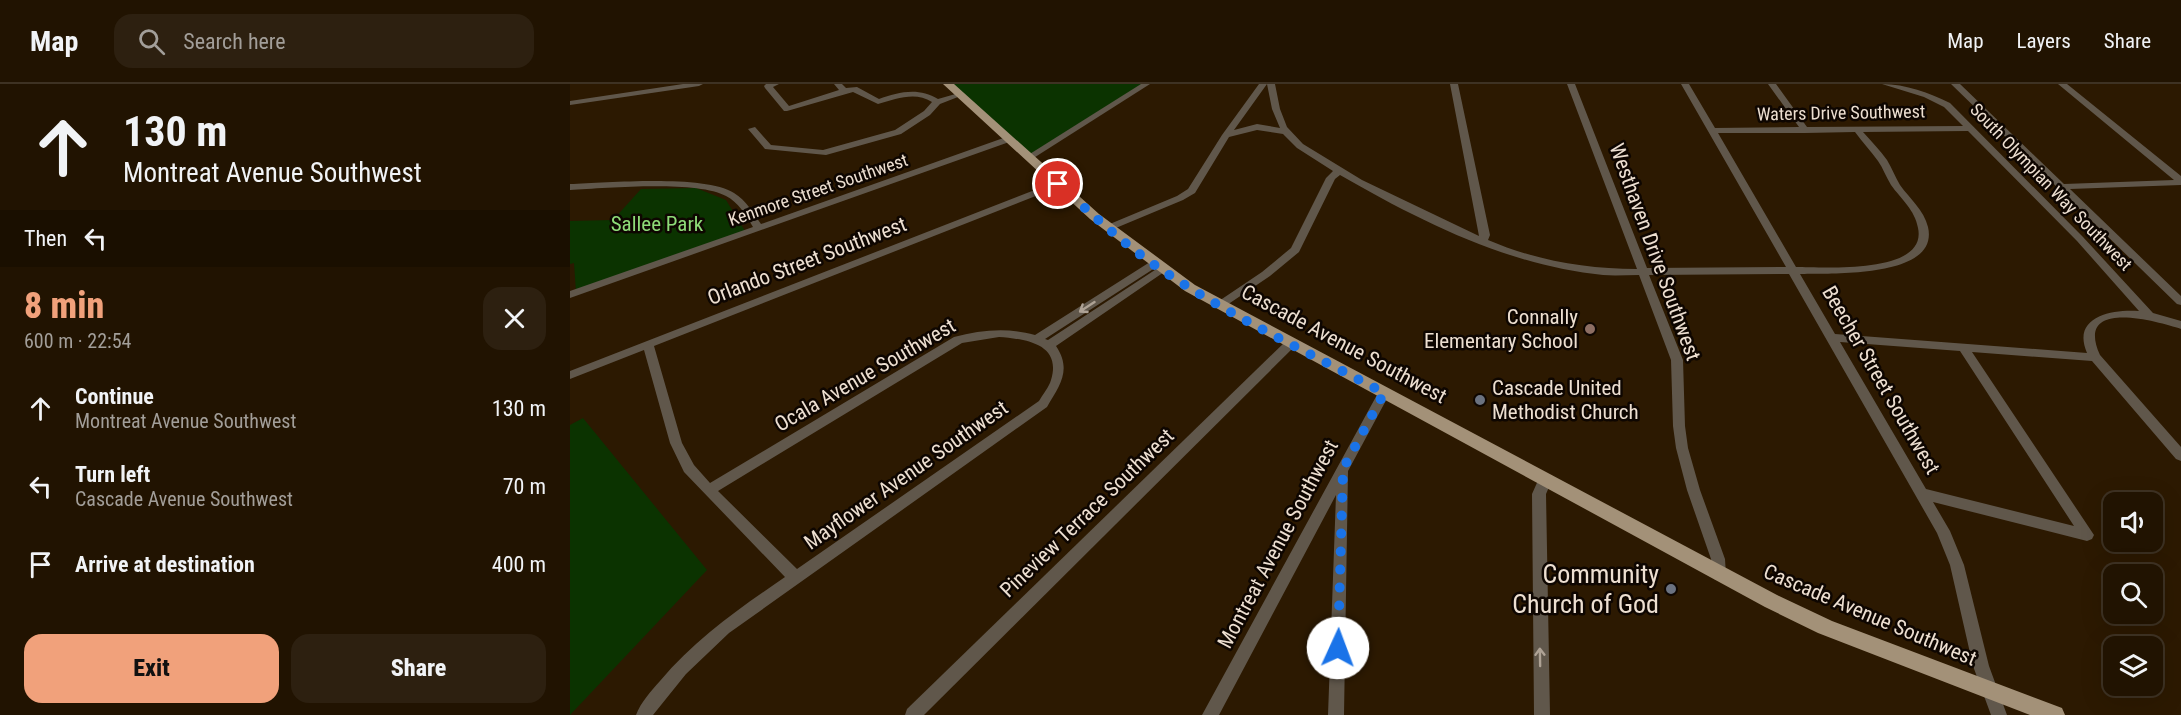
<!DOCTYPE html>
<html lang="en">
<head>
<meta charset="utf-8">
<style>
  :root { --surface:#211301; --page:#2d2010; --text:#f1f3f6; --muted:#a29e99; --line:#3e3223; --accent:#f1a17b }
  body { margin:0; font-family:"Roboto Condensed",sans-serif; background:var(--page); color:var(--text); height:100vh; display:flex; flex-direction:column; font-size:22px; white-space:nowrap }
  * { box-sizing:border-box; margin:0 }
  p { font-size:20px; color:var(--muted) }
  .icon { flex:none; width:33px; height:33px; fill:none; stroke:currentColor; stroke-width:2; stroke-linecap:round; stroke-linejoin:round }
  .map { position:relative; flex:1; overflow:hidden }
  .panel { display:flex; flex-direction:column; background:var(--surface); width:570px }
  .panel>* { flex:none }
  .top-card { background:#211301; color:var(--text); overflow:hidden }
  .fabs { position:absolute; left:1533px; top:408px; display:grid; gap:12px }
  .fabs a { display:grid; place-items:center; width:60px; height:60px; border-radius:12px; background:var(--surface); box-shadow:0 6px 24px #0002,0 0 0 2px var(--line); font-size:30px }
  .pin { position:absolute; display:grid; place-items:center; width:51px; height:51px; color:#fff; margin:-26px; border:3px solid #fff; border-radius:50%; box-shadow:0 2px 6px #0007 }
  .me { position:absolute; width:66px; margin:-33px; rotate:2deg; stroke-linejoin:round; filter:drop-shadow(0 0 4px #0008) }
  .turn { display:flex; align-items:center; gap:21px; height:126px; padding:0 24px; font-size:27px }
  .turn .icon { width:78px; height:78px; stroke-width:2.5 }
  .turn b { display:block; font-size:42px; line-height:51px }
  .then { display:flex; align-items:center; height:57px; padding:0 24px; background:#0003; gap:12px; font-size:22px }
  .round { display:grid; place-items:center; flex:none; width:63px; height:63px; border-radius:18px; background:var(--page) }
  .head { display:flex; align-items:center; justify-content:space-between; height:102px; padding:0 24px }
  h1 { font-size:36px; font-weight:800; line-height:45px; color:var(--accent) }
  .cta { display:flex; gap:12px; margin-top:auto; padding:12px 24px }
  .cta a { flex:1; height:69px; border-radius:18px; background:var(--accent); color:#111; font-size:24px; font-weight:800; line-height:69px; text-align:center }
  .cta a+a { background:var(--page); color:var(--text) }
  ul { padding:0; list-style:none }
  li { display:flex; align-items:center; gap:18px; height:78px; padding:0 24px }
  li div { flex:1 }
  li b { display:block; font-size:22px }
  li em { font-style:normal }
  header { display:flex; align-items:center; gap:36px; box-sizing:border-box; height:84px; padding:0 30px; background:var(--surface); border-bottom:2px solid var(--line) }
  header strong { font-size:28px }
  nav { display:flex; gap:33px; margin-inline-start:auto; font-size:21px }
  .search { width:420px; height:54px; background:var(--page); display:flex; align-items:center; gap:15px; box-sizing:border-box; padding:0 21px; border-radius:18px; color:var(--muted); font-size:22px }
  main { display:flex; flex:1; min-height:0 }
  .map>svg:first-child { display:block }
  .green { fill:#0b3300 }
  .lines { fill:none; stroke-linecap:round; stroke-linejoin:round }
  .minor { fill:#60574b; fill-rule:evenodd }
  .major { fill:#a39178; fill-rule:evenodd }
  .oneway { stroke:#aea295 }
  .route { stroke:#1a73e8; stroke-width:10; stroke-dasharray:0 18 }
  .education-dot { fill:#8d6e63; stroke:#0e0601; stroke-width:2 }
  .worship-dot { fill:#6b7280; stroke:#0e0601; stroke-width:2 }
  .labels { text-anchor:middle; stroke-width:5; stroke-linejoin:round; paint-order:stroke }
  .far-street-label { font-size:18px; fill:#eddfd1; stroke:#0e0601 }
  .park-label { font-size:21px; fill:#8edb78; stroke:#0e0601 }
  .street-label { font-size:21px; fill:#eddfd1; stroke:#0e0601 }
  .poi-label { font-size:21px; fill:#eddfd1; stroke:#0e0601; text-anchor:end }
  .near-poi-label { font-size:26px; fill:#eddfd1; stroke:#0e0601; text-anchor:end }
</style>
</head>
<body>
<header>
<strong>Map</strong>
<div class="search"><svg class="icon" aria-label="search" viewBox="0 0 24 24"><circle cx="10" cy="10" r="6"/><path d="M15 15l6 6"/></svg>Search here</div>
<nav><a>Map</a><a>Layers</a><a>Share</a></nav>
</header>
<main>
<section class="panel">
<div class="top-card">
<div class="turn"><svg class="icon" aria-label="ahead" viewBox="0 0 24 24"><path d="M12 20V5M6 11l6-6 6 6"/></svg><div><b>130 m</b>Montreat Avenue Southwest</div></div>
<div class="then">Then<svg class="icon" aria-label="left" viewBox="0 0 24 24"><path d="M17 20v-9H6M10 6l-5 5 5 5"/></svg></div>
</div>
<div class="head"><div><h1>8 min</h1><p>600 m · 22:54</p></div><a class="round"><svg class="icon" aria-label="close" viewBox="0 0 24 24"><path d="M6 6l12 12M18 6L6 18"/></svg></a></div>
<ul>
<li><svg class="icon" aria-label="ahead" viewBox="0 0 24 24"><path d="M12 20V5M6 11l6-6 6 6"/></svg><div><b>Continue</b><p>Montreat Avenue Southwest</p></div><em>130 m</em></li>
<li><svg class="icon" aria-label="left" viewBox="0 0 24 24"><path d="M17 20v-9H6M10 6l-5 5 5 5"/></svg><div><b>Turn left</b><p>Cascade Avenue Southwest</p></div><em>70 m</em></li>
<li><svg class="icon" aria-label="arrive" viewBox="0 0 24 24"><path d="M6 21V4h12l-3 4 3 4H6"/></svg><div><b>Arrive at destination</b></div><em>400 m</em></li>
</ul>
<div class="cta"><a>Exit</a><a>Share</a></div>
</section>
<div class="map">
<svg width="1611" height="631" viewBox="0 0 1611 631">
  <rect width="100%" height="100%" fill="#2c1901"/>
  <g class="green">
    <polygon points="380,0 575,0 460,75"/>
    <polygon points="126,104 156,116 175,147 6,208 4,179 0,180 0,137 43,136 71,105"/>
    <polygon points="13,334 137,486 0,631 0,341"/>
  </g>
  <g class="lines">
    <g class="minor">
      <polygon points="113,0 133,0 129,2 0,21 0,17"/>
      <path d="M 196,0 L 209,0 L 203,3 L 219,22 L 269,6 L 264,0 L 272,0 L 276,4 L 287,3 L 309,15 C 328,8 349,3 368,15 L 389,9 L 393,11 L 370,20 L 360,31 L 331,50 L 256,71 L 195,65 L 178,45 L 185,43 L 201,61 L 253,66 L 325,46 L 354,27 L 362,18 C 345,7 326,15 308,20 L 283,8 L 217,27 L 214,27 L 195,4 L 194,2 Z"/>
      <polygon points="571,0 580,0 462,75 455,73"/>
      <path d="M 689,0 L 697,0 L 664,46 L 687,40 L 710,44 L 702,25 L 697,0 L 705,0 L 710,25 L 717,43 L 733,60 L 792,96 L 909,152 L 880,0 L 888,0 L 920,151 L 918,156 C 965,176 1015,185 1067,185 L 997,0 L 1005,0 L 1077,184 L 1216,183 L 1111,0 L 1119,0 L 1145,44 L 1229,43 L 1198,0 L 1206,0 L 1237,43 L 1393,42 L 1374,23 L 1354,13 L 1312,0 C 1336,0 1359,9 1380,19 L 1513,153 L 1583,229 L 1611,237 L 1611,245 C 1586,237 1504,214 1530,271 L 1611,363 L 1611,377 L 1606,375 L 1522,277 L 1402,268 L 1524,451 L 1522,455 L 1517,457 L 1363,418 L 1380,447 L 1394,481 L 1419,582 L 1437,631 L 1421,631 L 1403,582 L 1380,481 L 1367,449 L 1219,190 L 1079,191 L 1113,276 L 1115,342 L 1118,364 L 1130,406 L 1155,475 L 1156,491 L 1154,495 L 1149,497 L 1144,495 L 1141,475 L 1117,406 L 1106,364 L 1103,342 L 1101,276 L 1069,191 C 1057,191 1045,192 1033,191 C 939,182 850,137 770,91 L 765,95 L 729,168 L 700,192 L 654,223 L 646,223 L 645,221 L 646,219 L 692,188 L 721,164 L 756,94 L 763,87 L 727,64 L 713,50 L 687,46 L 659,53 L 625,109 L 613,116 L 541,146 L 535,146 L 535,142 L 607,112 L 618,105 L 652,51 ZM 1398,47 L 1507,157 L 1569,227 C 1543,225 1501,232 1517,269 L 1265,250 L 1230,190 C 1258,189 1370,195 1358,143 C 1354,126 1340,115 1330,101 C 1325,93 1322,84 1317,76 C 1310,66 1301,57 1293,48 ZM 1235,49 L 1285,48 C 1292,58 1301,67 1308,77 C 1313,84 1316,93 1321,101 C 1331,115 1345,126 1348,144 C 1358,191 1253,183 1226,183 L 1148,49 ZM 1270,258 L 1390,267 L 1504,442 L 1356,405 Z"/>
      <polygon points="1381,0 1390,0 1494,100 1604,96 1488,0 1497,0 1611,92 1611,101 1500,105 1611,212 1611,221 1607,220"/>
      <path d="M 439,52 L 442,53 L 442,57 L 0,214 L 0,207 L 183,143 C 176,131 168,118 156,112 C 127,96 36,104 0,106 L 0,100 C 37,99 134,90 164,109 C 176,116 183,129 191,140 Z"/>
      <path d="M 488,97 L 493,100 L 491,102 L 84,262 L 112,359 L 124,381 L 140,399 L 384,253 C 411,246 437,243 465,251 L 580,178 L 588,178 L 588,182 L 475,255 L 478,256 L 588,184 L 592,183 L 597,186 L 486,262 C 502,286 490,301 477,323 L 159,549 L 116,590 L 83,631 L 66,631 C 71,618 81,607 90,597 C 126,554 170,524 215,493 L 114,388 L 100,359 L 74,266 L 0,295 L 0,287 ZM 429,253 C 456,255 492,260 481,296 C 479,303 473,310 469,317 L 227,485 L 148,407 L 392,259 Z"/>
      <polygon points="721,255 727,259 725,262 354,631 335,631 337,625 717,256"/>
      <polygon points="814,305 820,309 778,387 774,631 758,631 766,411 649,631 632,631 808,309"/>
      <polygon points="975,391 980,392 982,396 976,410 980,631 964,631 962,410 970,392"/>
    </g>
    <polygon class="major" points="373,0 384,0 529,130 625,201 1207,511 1262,537 1492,624 1495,631 1460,631 1248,549 1195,523 615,207 520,135"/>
  </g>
  <defs><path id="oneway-shaft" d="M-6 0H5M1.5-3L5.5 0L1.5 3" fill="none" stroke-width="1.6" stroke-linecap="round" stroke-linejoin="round" transform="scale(1.5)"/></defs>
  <g class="oneway">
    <use href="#oneway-shaft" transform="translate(517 223) rotate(147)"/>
    <use href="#oneway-shaft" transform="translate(970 573) rotate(-91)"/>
  </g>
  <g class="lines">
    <path class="route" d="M 488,100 C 520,128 551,158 586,182 C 657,231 738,268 814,309 L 773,385 L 768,564"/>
  </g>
  <circle class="education-dot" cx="1020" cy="245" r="6"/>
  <g class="worship-dot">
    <circle cx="910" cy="316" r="6"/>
    <circle cx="1101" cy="505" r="6"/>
  </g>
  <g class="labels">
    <g class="far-street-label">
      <text transform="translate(1271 29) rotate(-1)" y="6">Waters Drive Southwest</text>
      <text transform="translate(1481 103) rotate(46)" y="6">South Olympian Way Southwest</text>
      <text transform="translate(248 106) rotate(-19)" y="6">Kenmore Street Southwest</text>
    </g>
    <g class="park-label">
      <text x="87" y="147">Sallee Park</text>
    </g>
    <g class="street-label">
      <text transform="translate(1085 168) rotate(70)" y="7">Westhaven Drive Southwest</text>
      <text transform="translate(237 177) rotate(-21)" y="7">Orlando Street Southwest</text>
      <text transform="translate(774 260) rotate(28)" y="7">Cascade Avenue Southwest</text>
      <text transform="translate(295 291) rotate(-30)" y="7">Ocala Avenue Southwest</text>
      <text transform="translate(1311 296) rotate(60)" y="7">Beecher Street Southwest</text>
      <text transform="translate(336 391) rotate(-35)" y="7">Mayflower Avenue Southwest</text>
      <text transform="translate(517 429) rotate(-44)" y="7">Pineview Terrace Southwest</text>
      <text transform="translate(708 460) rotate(-62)" y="7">Montreat Avenue Southwest</text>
      <text transform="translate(1300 531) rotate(23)" y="7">Cascade Avenue Southwest</text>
    </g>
    <g class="poi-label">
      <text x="1008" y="240">Connally<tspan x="1008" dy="24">Elementary School</tspan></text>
      <text x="922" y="311" text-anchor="start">Cascade United<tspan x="922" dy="24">Methodist Church</tspan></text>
    </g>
    <g class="near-poi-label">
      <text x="1089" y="499">Community<tspan x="1089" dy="30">Church of God</tspan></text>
    </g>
  </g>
</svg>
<div class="fabs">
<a><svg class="icon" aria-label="sound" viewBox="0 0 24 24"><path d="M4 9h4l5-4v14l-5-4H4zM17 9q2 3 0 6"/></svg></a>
<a><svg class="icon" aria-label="search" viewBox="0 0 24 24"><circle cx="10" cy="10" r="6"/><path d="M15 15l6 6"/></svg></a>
<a><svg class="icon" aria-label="layers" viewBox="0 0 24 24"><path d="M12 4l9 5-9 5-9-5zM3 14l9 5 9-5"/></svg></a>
</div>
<div class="pin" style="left:488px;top:100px;background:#d93025"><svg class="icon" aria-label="arrive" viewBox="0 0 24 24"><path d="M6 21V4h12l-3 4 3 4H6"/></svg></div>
<svg class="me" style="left:768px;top:564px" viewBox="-20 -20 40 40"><circle r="19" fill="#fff"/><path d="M0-13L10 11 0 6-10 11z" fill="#1a73e8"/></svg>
</div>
</main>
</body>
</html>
